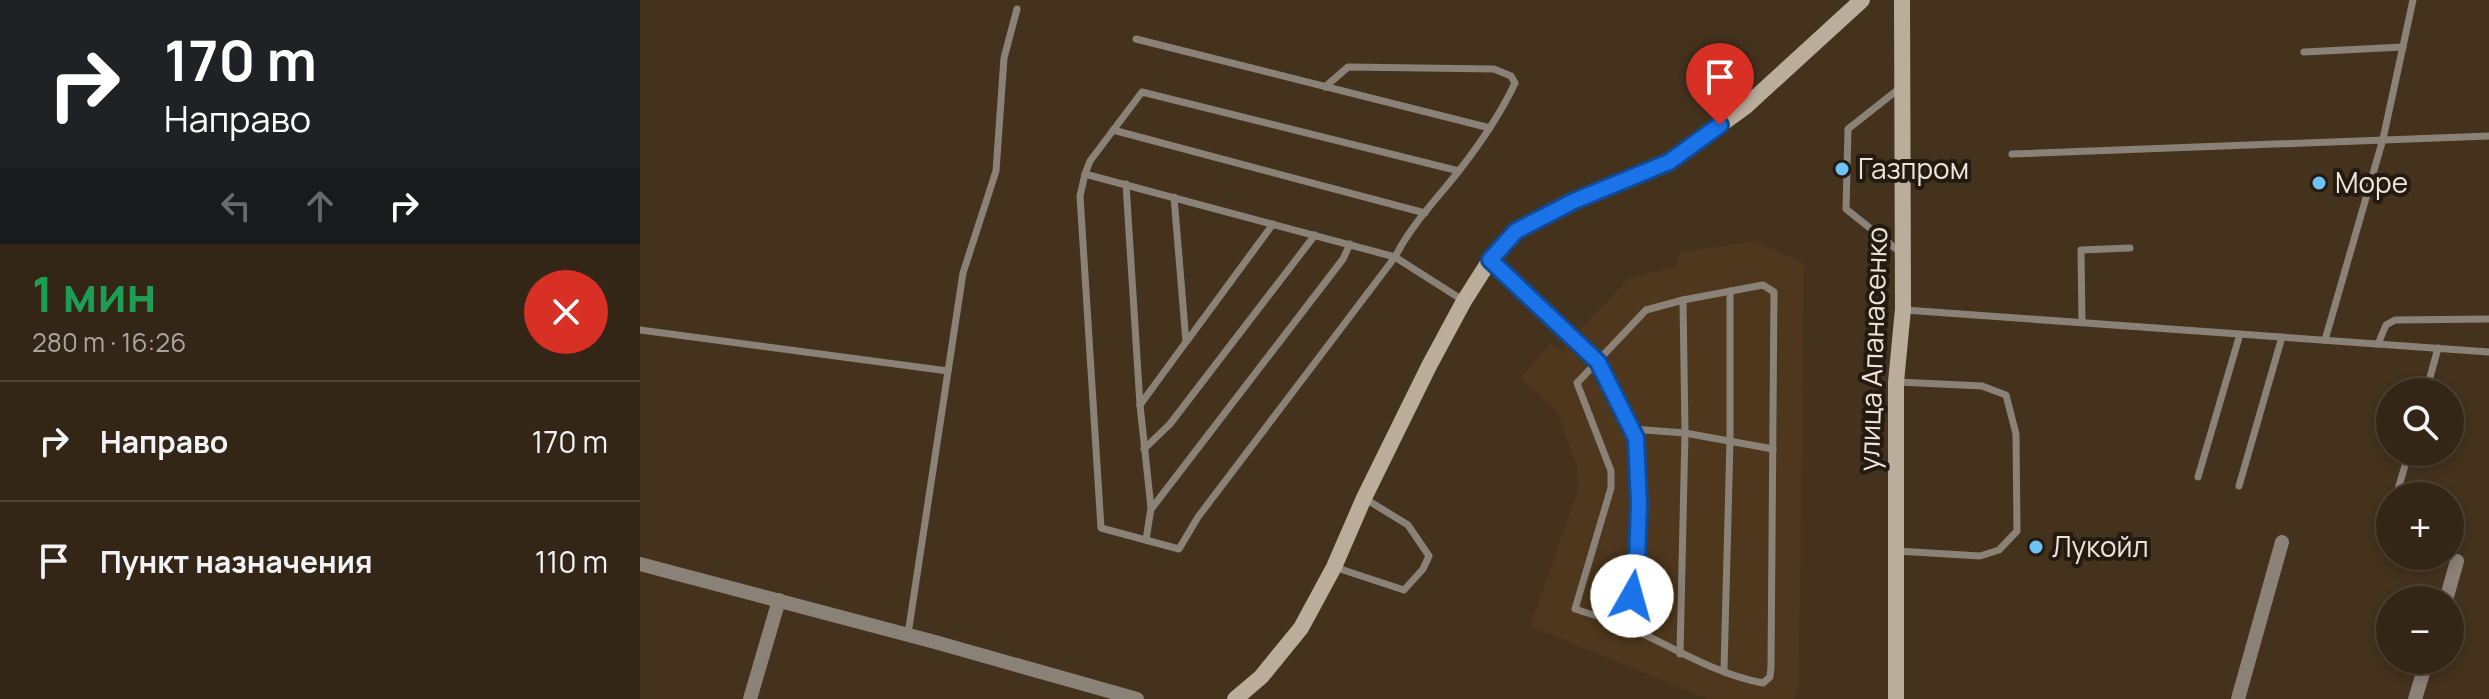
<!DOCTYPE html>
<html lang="ru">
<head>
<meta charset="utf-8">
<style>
  :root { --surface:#332616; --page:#3e3223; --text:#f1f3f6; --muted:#a9a5a1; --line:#4e4335 }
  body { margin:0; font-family:Manrope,sans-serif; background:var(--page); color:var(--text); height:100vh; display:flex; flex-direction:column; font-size:30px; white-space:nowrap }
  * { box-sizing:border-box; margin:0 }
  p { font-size:26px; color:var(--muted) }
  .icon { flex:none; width:44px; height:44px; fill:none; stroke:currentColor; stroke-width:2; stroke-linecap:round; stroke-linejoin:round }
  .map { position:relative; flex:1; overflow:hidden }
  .details { display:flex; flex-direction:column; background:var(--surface); width:640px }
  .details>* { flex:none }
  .banner { background:#202124; color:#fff; overflow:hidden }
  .controls { position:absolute; left:1736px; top:378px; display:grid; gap:16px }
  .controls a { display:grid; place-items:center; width:88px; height:88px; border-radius:50%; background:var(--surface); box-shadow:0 4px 12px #0003,0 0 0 2px var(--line); font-size:40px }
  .pin { position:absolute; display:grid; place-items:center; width:68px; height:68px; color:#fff; margin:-82px -34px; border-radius:50% 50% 50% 0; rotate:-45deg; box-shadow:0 0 8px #0007 }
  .pin .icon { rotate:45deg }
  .me { position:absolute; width:88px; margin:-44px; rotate:7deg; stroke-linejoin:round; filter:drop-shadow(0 0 6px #0008) }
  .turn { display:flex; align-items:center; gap:28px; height:168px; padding:0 32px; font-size:36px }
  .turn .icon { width:104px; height:104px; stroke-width:2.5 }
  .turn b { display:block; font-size:56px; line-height:68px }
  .lanes { display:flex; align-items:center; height:76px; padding:0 32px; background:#0003; justify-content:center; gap:40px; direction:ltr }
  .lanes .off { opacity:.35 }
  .round { display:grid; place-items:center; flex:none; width:84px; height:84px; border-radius:42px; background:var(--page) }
  .overview { display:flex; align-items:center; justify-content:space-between; height:136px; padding:0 32px }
  h1 { font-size:48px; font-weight:700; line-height:60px; color:#1e9e55 }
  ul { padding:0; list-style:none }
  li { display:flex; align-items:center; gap:24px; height:120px; padding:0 32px; border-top:2px solid var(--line) }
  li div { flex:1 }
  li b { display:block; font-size:30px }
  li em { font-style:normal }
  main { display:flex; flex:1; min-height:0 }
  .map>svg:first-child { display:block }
  .built { fill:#4e371c }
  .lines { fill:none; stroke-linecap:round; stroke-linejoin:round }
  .lane { stroke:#8a8277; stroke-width:7 }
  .street { stroke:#8a8277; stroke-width:14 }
  .secondary { stroke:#baad9b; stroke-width:16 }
  .route-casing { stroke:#114b97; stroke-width:20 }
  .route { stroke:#1a73e8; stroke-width:14 }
  .poi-dot { fill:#6fc2f4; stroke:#231b12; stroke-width:3 }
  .labels { text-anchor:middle; stroke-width:8; stroke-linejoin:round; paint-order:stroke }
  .poi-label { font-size:28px; fill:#efe4d7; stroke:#231b12; text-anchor:start }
  .street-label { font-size:28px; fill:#efe4d7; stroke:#231b12 }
</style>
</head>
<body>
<main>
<section class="details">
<div class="banner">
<div class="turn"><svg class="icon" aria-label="right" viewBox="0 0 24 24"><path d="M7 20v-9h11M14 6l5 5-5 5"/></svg><div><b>170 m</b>Направо</div></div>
<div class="lanes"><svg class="icon off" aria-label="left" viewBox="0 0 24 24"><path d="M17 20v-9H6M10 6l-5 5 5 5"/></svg><svg class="icon off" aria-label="ahead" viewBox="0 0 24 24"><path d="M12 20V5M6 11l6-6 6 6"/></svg><svg class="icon" aria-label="right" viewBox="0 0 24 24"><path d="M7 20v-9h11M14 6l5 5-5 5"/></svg></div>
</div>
<div class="overview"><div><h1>1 мин</h1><p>280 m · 16:26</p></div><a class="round" style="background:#d93025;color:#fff"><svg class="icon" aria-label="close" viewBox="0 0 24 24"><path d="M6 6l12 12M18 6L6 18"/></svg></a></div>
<ul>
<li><svg class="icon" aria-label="right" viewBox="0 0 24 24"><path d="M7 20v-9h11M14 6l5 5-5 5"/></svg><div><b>Направо</b></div><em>170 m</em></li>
<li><svg class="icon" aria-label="arrive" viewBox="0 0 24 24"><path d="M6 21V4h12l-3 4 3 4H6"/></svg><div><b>Пункт назначения</b></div><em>110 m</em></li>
</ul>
</section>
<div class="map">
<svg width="1849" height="699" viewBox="0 0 1849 699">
  <rect width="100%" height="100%" fill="#44321d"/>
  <polygon class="built" points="1113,241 1164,263 1159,688 1154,699 1068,699 890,626 938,491 936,464 917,411 881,378 910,344 921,350 989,278 1036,267 1038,253"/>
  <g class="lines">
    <g class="lane">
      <polyline points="496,39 850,128"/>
      <polyline points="1664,52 1763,47"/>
      <polyline points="1260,88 1208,129 1206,209 1260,252"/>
      <polyline points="473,130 785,213"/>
      <polyline points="1372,154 1849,136"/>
      <polyline points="819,171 502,92 450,161 445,174 755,257 824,301"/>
      <path d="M 445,174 L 440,196 L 461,528 L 539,549 L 558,517 L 755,257 C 771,225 796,200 818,172 C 840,144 860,115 875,83 L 871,76 L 854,69 L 708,67 L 685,87"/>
      <polyline points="486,184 500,405 511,508 506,540"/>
      <polyline points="851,262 958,362 996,438 999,503 997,565 988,627"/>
      <path d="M 1123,285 L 1134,292 L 1131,667 L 1130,677 L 1123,683 C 1075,674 1032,647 989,627 C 972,620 953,615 935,609 L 971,488 L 971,471 L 937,383 L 1006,310 L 1043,300 Z"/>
      <polyline points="1265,310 1849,352"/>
      <polyline points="1442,322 1441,250 1490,248"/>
      <polyline points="0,330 308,371"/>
      <polyline points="1685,340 1743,139 1773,0"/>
      <polyline points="547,341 633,224"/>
      <polyline points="1738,344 1746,325 1755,320 1849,319"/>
      <polyline points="1786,392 1798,348"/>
      <polyline points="500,405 546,342 534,197"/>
      <polyline points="992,429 1045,433 1133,449"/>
      <polyline points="504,449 530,424 675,235"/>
      <polyline points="1558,477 1600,334"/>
      <polyline points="1599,486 1642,337"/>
      <polyline points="1756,496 1769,452"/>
      <polyline points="512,508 703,259 710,244"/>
      <polyline points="1257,551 1340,556 1359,550 1377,531 1376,434 1366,395 1342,386 1258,382"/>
      <polyline points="694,567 764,590 783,569 789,556 768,525 724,498"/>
      <polyline points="268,634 323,273 356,171 364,58 377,9"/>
      <polyline points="1040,654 1045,433 1043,300"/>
      <polyline points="1084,670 1090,441 1090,291"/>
    </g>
    <g class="street">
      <polyline points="0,564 295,642 497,699"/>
      <polyline points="1806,600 1817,561"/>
      <polyline points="110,699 139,600"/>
      <polyline points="1598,699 1642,542"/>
      <polyline points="1775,699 1787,660"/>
    </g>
    <g class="secondary">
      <polyline points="595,699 621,677 661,628 694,567 724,498 789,366 824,301 850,260 876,231 934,201 1029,162 1105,107 1222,0"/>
      <polyline points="1256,699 1256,382 1263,309 1262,0"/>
    </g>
  </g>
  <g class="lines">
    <g class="route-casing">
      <polyline id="route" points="992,596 997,565 999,503 996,438 958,362 850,260 876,231 934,201 1029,162 1080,125"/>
    </g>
    <use href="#route" class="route"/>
  </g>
  <g class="poi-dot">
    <circle cx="1202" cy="169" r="8"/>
    <circle cx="1679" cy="183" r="8"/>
    <circle cx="1396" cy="547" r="8"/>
  </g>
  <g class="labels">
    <g class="poi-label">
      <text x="1218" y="179">Газпром</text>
      <text x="1695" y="193">Море</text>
      <text x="1412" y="557">Лукойл</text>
    </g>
    <g class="street-label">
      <text transform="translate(1233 349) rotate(-88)" y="10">улица Апанасенко</text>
    </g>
  </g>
</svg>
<div class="controls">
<a><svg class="icon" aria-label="search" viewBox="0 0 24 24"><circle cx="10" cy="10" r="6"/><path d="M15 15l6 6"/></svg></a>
<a>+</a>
<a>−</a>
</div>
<div class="pin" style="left:1080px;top:125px;background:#d93025"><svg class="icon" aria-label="arrive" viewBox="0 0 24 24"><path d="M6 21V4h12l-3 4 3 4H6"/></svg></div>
<svg class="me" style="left:992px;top:596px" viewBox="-20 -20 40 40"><circle r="19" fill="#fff"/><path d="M0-13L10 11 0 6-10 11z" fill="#1a73e8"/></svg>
</div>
</main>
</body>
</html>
